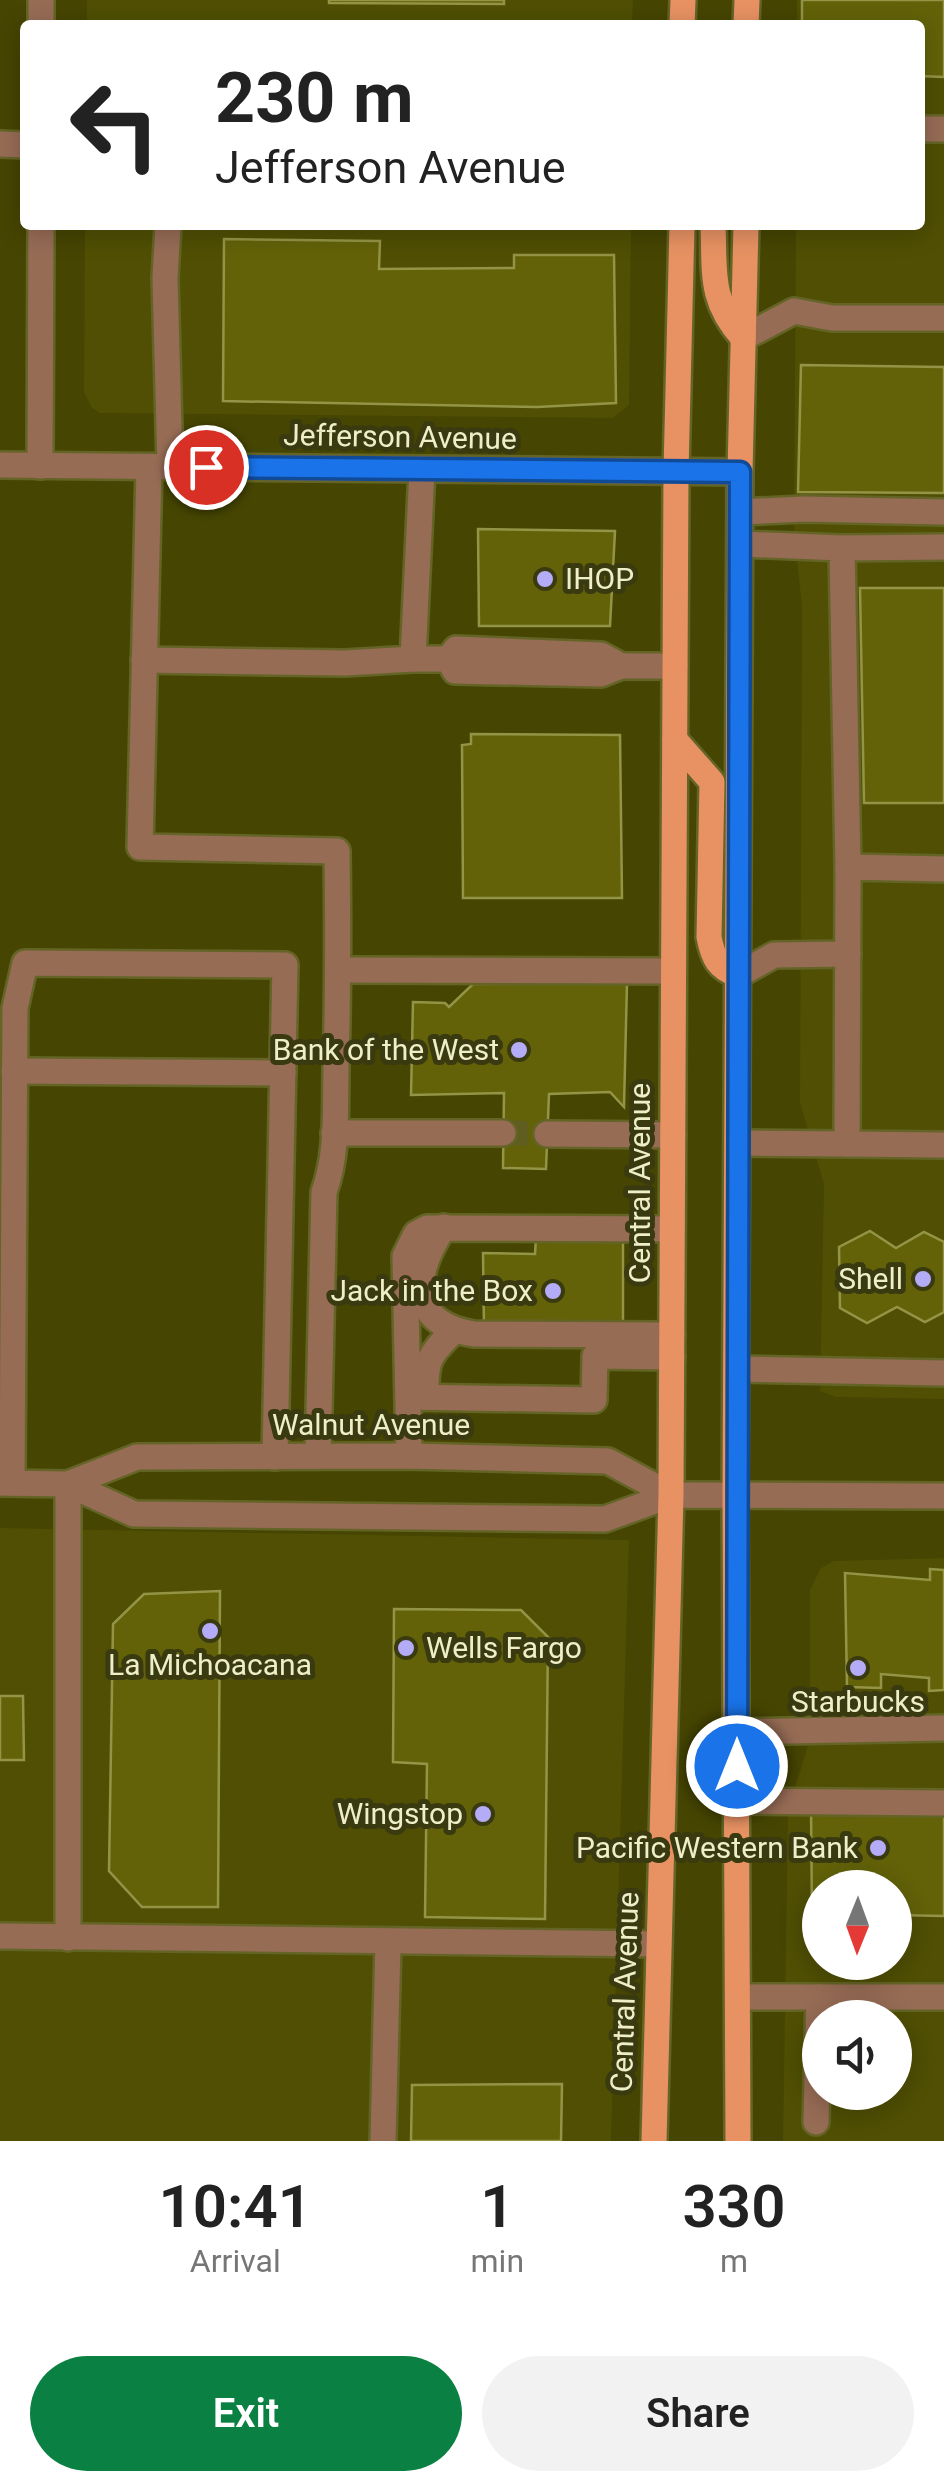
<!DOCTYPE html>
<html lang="en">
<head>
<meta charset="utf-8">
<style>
  :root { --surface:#fff; --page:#f2f2f2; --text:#222; --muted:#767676; --accent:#0b8043 }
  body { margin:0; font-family:Roboto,sans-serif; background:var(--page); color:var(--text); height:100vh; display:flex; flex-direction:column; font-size:38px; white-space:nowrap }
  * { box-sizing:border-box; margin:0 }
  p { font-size:32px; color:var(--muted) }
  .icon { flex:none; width:55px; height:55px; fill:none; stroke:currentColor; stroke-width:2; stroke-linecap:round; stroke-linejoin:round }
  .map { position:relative; height:2141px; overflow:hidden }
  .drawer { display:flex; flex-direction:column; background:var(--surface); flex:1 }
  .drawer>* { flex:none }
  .top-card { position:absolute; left:20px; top:20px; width:905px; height:210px; border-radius:10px; box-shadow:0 5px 25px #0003; background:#fff; color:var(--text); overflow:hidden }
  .needle { width:65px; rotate:181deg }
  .buttons { position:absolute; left:802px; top:1870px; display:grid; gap:20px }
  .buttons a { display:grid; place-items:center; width:110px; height:110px; border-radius:50%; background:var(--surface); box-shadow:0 5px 25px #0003; font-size:50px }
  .pin { position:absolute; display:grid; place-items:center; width:85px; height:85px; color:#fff; margin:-42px; border:5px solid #fff; border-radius:50%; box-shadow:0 2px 10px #0007 }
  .me { position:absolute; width:110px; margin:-55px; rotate:0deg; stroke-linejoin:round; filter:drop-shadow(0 0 8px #0008) }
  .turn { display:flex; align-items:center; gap:35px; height:210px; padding:0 30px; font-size:45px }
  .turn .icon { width:130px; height:130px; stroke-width:2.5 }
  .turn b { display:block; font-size:70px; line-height:85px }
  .eta { display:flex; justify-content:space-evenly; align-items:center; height:170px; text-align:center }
  .eta b { font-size:60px; font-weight:600; line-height:70px }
  .button { display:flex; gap:20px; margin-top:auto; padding:20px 30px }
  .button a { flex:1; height:115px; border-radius:60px; background:var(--accent); color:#fff; font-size:40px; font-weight:600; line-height:115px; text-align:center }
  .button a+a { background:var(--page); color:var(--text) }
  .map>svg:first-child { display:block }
  .built { fill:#504f04; fill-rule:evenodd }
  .building { fill:#636209; stroke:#949446; stroke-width:2.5 }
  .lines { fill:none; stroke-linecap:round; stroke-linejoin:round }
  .minor-tunnel { stroke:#5f5e20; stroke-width:25; stroke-dasharray:25 12; stroke-linecap:butt }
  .minor-casing { stroke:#646426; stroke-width:30 }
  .major-casing { stroke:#646426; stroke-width:30 }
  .minor { stroke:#976c55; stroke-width:25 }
  .major { stroke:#e89263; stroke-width:25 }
  .route-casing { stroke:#114b97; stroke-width:25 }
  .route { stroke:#1a73e8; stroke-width:18 }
  .poi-dot { fill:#b5acf8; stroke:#3a3a10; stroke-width:4 }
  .labels { text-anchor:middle; stroke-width:10; stroke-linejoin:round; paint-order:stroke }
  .street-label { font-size:30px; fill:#eeefc8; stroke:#3a3a10 }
  .poi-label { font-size:30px; fill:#eeefc8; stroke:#3a3a10; text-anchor:end }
</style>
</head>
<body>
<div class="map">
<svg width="944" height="2141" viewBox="0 0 944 2141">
  <rect width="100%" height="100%" fill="#464502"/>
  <g class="built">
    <polygon points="87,0 633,0 632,25 87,25"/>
    <polygon points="797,0 944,0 944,1399 836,1397 820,1391 824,1184 800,1103 802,606 794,532 796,225 920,225 920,25 797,25"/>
    <polygon points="85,225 631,225 629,405 613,418 100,413 92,408 84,392"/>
    <polygon points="0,1528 629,1540 611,2141 0,2141"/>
    <path d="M 944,1558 L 944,2141 L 783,2141 L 788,1811 L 810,1739 L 810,1590 L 821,1568 L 834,1561 ZM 820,1888 L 895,1888 L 895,1962 L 820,1962 ZM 820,2018 L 895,2018 L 895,2092 L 820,2092 Z"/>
  </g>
  <g class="building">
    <polygon points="329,0 504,0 504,4 329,3"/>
    <polygon points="802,0 944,0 944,77 920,76 920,25 802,25"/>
    <polygon points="224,239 380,241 379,269 514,268 514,255 614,255 616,403 537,407 223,401"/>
    <polygon points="801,365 944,367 944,493 798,492"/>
    <polygon points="478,529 615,531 610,626 479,626"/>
    <polygon points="860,588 944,588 944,803 864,803"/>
    <polygon points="471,734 620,735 622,898 463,898 462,745 471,744"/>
    <polygon points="627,983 624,1107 610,1092 549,1094 546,1169 503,1168 504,1093 411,1095 413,1002 445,1003 449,1007 473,984"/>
    <polygon points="870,1231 896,1248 924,1232 944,1242 944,1312 925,1322 897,1307 867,1323 840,1308 839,1247"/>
    <polygon points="536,1238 623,1240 623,1330 484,1329 483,1253 535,1254"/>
    <polygon points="930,1569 944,1570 944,1690 929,1691 929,1678 881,1674 881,1688 847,1687 845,1573 930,1580"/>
    <polygon points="220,1591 218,1907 142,1907 109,1871 113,1624 144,1594"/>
    <polygon points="394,1609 521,1610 548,1637 545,1919 425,1917 427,1764 393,1762"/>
    <polygon points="0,1696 23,1696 24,1760 0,1760"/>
    <polygon points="811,1808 944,1809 944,1916 895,1915 895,1888 820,1888 820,1919 812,1919"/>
    <polygon points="562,2084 561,2141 411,2141 412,2085"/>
  </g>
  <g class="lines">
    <polyline class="minor-tunnel" points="503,1133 547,1134"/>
    <g class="minor-casing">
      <g id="minor">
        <polyline points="41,25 41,0"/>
        <polyline points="920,129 944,129"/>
        <polyline points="0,144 25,145"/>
        <polyline points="168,225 165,278 170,467"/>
        <polyline points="743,338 794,311 832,318 944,318"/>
        <polyline points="0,465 740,472"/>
        <polyline points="40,466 41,225"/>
        <path d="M 149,467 L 140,847 L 337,851 C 338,924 338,996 336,1069 C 335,1111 338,1153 324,1192 L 318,1456"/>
        <polyline points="740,512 804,509 944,512"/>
        <polyline points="740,544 842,548 848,867"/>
        <polyline points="842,548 944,547"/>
        <polyline points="413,659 448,659 456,649 601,655 621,666 601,674 455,671 448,659"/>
        <polyline points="144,660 345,663 413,659 422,469"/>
        <polyline points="621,666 675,666"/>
        <polyline points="339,970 673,971"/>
        <polyline points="738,975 774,955 848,954"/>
        <polyline points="14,1071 283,1073"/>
        <polyline points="334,1133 503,1133"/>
        <polyline points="547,1134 673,1135"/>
        <polyline points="737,1143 847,1144 848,867 944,869"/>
        <polyline points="847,1144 944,1145"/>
        <path d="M 444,1227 C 412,1275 407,1323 474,1334 L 672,1335"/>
        <polyline points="736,1369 944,1373"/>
        <polyline points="408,1397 594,1400 595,1356 672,1357"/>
        <path d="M 426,1397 C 425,1362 428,1355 454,1331"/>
        <polyline points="409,1456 405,1256 416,1234 427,1228 672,1229"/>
        <polyline points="0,1483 68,1484 137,1457 409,1456 608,1461 671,1495"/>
        <polyline points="12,1483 15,1008 25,963 285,965 275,1457"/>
        <polyline points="68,1484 134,1514 605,1519 671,1495 944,1496"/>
        <polyline points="737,1732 944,1728"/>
        <polyline points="737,1801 944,1803"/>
        <polyline points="0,1936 659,1944"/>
        <polyline points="68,1938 68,1484"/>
        <polyline points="738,1997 944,1997"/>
        <polyline points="816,2122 819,1997"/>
        <polyline points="383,2141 388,1943"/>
      </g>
    </g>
    <g class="major-casing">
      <g id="major">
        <polyline points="682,25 683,0"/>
        <polyline points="746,25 747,0"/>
        <path d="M 713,225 C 715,273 709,300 743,338"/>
        <path d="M 675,740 L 712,782 L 709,937 C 713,958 718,968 738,975"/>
        <polyline points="654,2141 671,1495 676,472 682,225"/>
        <polyline points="738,2141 735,1495 740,472 746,225"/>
      </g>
    </g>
    <use href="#minor" class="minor"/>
    <use href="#major" class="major"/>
  </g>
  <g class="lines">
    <g class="route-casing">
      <polyline id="route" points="206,467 740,472 737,1766"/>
    </g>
    <use href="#route" class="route"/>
  </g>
  <g class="poi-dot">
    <circle cx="545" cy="579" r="10"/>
    <circle cx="519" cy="1050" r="10"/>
    <circle cx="923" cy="1279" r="10"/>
    <circle cx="553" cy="1291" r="10"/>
    <circle cx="210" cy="1631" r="10"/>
    <circle cx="406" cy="1648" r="10"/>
    <circle cx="858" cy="1668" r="10"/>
    <circle cx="483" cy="1814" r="10"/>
    <circle cx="878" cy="1848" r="10"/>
  </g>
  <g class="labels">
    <g class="street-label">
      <text transform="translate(400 437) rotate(1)" y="10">Jefferson Avenue</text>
      <text transform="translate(640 1183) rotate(-90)" y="10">Central Avenue</text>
      <text x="371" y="1435">Walnut Avenue</text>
      <text transform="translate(625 1992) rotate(-88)" y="10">Central Avenue</text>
    </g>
    <g class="poi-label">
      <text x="565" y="589" text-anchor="start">IHOP</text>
      <text x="499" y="1060">Bank of the West</text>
      <text x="903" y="1289">Shell</text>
      <text x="533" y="1301">Jack in the Box</text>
      <text x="426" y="1658" text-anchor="start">Wells Fargo</text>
      <text x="210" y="1675" text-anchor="middle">La Michoacana</text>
      <text x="858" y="1712" text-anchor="middle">Starbucks</text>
      <text x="463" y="1824">Wingstop</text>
      <text x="858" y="1858">Pacific Western Bank</text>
    </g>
  </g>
</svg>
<div class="buttons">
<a><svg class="needle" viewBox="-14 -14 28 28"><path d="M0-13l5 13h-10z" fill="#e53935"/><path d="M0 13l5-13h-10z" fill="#767676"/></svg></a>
<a><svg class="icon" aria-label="sound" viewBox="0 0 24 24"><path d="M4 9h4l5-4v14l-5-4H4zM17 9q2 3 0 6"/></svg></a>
</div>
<div class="pin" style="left:206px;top:467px;background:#d93025"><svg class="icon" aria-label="arrive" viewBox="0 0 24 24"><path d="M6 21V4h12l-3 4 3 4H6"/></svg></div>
<svg class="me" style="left:737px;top:1766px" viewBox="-20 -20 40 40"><circle r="17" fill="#1a73e8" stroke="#fff" stroke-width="3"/><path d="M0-11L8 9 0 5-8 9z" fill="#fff"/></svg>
<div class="top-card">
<div class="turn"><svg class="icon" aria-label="left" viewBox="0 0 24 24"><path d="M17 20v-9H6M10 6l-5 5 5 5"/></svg><div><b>230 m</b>Jefferson Avenue</div></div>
</div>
</div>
<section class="drawer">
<div class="eta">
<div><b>10:41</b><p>Arrival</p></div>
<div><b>1</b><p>min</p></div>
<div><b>330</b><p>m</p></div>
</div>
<div class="button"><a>Exit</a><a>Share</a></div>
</section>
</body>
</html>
